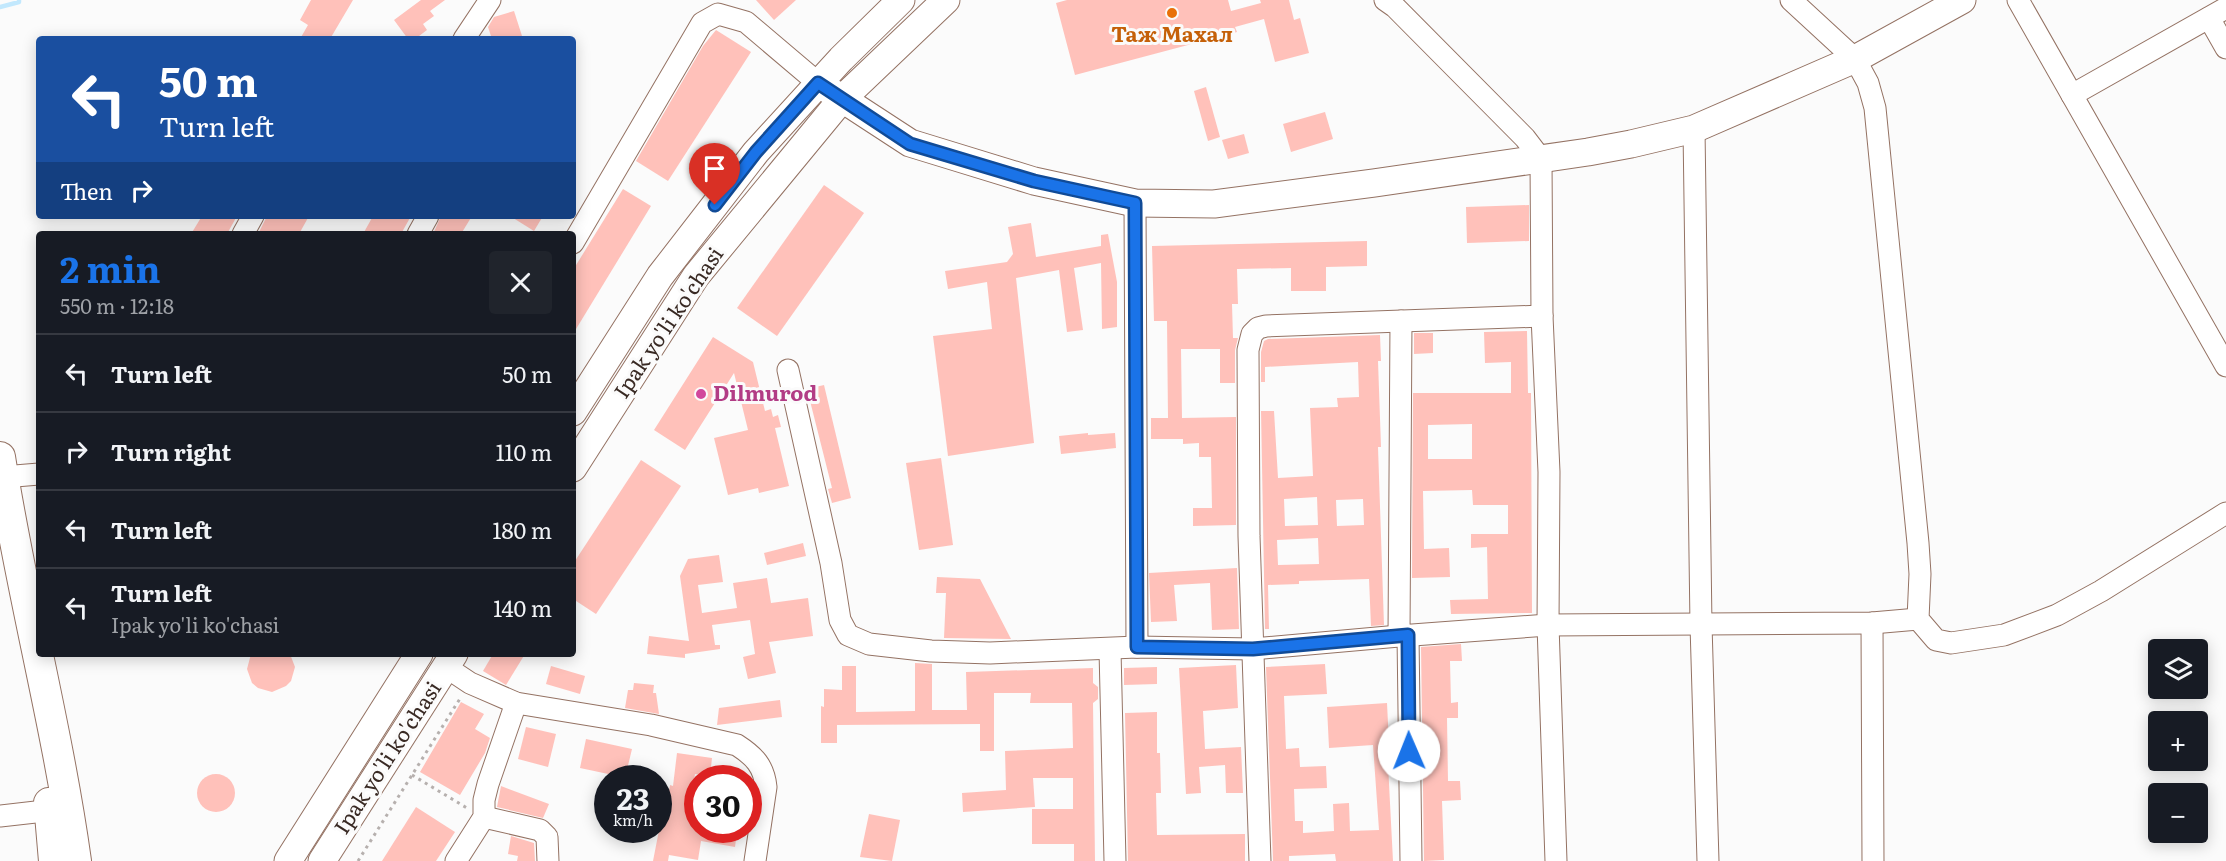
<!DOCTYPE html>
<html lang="en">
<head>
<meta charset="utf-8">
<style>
  :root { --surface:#171b24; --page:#20242c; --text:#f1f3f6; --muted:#9ea1a6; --line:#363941; --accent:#1a73e8 }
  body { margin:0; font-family:Literata,serif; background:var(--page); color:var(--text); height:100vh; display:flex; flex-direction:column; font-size:22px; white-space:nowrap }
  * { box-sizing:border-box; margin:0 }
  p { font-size:20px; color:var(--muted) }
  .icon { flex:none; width:33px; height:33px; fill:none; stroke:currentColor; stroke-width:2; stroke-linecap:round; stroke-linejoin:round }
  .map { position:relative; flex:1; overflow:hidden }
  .details { position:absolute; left:36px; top:231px; width:540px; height:426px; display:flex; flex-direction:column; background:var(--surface); border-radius:6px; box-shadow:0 3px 15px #0003 }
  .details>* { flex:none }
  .guide { position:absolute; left:36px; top:36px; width:540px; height:183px; border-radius:6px; box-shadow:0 3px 15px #0003; background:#1a4fa0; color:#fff; overflow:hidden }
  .controls { position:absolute; left:2148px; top:639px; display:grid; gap:12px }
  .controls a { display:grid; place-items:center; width:60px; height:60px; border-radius:6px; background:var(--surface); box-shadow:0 3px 15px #0003; font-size:30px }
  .speed { position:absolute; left:594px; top:765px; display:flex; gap:12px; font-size:30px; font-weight:700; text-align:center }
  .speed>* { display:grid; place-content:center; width:78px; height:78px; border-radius:50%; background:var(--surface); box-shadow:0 3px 15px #0003; line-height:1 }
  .speed small { font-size:15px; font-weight:400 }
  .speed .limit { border:9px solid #d22; background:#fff; color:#111 }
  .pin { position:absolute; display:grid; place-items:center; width:51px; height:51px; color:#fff; margin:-62px -26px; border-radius:50% 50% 50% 0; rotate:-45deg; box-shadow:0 0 6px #0007 }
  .pin .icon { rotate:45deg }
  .me { position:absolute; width:66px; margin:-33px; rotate:359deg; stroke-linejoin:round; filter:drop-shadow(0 0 4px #0008) }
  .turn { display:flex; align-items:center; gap:21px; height:126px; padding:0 24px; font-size:27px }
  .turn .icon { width:78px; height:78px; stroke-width:2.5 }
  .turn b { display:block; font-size:42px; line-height:51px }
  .then { display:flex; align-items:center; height:57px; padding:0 24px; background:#0003; gap:12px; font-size:22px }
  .round { display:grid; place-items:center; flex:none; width:63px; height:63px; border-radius:6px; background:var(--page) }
  .overview { display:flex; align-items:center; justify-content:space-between; height:102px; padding:0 24px }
  h1 { font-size:36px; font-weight:700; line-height:45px; color:var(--accent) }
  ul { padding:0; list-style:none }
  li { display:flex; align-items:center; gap:18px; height:78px; padding:0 24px; border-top:2px solid var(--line) }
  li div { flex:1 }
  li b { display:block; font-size:22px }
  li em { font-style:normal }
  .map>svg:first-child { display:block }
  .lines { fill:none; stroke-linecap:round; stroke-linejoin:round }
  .stream { stroke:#c2e8fd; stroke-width:4.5 }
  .building { fill:#ffc1ba; fill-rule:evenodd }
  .minor-casing { stroke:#947263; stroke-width:23 }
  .major-casing { stroke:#947263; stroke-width:29 }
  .highway-casing { stroke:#947263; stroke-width:32 }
  .path { stroke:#b6b0ae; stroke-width:3; stroke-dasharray:3 4.5; stroke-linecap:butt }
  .minor { stroke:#fff; stroke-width:21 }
  .major { stroke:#fff; stroke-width:27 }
  .highway { stroke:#fff; stroke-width:30 }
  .route-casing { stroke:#114b97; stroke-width:15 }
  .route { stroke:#1a73e8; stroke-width:10 }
  .food-dot { fill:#e8710a; stroke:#fbfbfb; stroke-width:2 }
  .hotel-dot { fill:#d1479c; stroke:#fbfbfb; stroke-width:2 }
  .labels { text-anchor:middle; stroke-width:6; stroke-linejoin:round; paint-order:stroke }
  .food-label { font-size:21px; font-weight:bold; fill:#c56008; stroke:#fbfbfb }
  .street-label { font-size:21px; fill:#392a24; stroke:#fbfbfb }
  .hotel-label { font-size:21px; font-weight:bold; fill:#b23c85; stroke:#fbfbfb; text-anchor:start }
</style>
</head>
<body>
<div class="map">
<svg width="2226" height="861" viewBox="0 0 2226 861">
  <rect width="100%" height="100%" fill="#fbfbfb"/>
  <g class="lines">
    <polyline class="stream" points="0,7 19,2 19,0"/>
  </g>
  <g class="building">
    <polygon points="311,0 353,0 330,39 300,39 308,25 300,20"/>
    <polygon points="421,0 445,0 430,11 434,16 423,24 427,30 415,39 408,39 394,20"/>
    <polygon points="756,0 796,0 774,20"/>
    <polygon points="1067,0 1228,0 1231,11 1261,3 1260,0 1289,0 1294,20 1300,18 1309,53 1275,62 1264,19 1235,27 1237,32 1075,75 1056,3"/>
    <polygon points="514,11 523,39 492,39 488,27 494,17"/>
    <polygon points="716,30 751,52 668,181 636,161 703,46"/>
    <polygon points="1206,87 1220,137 1208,141 1194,91"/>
    <polygon points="1325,112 1333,139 1291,152 1283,124"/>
    <polygon points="1244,134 1249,153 1228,159 1222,140"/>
    <polygon points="824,185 864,213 777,336 737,308"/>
    <polygon points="623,189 651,206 573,334 573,270"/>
    <polygon points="1529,205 1529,241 1467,243 1466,207"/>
    <polygon points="202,216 237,216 227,234 191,234"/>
    <polygon points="267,216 309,216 299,234 258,234"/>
    <polygon points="373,216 411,216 401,234 363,234"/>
    <polygon points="441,216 472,216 461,234 433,234"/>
    <polygon points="510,216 543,216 534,231"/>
    <polygon points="1031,223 1036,257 1101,246 1101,235 1108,234 1117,282 1117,327 1102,329 1101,263 1074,268 1083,330 1067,332 1059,270 1016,278 1034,443 948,456 933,336 992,329 987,282 948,289 945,271 1007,262 1013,254 1008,227"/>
    <polygon points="1367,241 1367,266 1326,267 1326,291 1291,291 1291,268 1237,269 1238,304 1232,304 1233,338 1238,338 1235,350 1235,383 1220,383 1220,349 1181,349 1182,418 1236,417 1236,525 1193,526 1193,508 1212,508 1211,457 1199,457 1199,443 1183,444 1183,439 1151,439 1151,418 1168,418 1167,321 1154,321 1152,246"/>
    <path d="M 1527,331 L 1528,393 L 1531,393 L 1532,613 L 1451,614 L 1450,600 L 1488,599 L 1487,547 L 1471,548 L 1471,534 L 1508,534 L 1508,505 L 1473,505 L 1472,490 L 1423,491 L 1424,549 L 1449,548 L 1450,577 L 1412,578 L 1413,393 L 1511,393 L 1511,362 L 1485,363 L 1484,332 ZM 1472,424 L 1472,459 L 1428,459 L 1428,425 Z"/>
    <polygon points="1414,333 1433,333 1433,353 1414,354"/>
    <path d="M 1380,335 L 1381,361 L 1378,361 L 1381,447 L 1378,447 L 1384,625 L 1371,626 L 1369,579 L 1299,581 L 1299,584 L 1268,585 L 1269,629 L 1265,629 L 1261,411 L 1274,411 L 1278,478 L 1313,476 L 1310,408 L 1338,407 L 1337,398 L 1359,397 L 1358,362 L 1265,367 L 1265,382 L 1261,382 L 1261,352 L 1264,341 L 1268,339 ZM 1317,497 L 1318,525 L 1285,526 L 1284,499 ZM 1363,499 L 1364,525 L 1337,526 L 1336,500 ZM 1318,538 L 1319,564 L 1278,565 L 1277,540 Z"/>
    <polygon points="713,337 753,362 765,411 771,409 773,417 778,415 781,427 775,428 789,486 759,493 758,488 728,495 714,438 748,430 734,373 685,450 654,430"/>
    <polygon points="824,385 851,498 832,503 828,489 832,488 807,389"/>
    <polygon points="1088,433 1088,435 1115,433 1116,448 1061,454 1059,436"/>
    <polygon points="941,458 953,545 919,550 906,463"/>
    <polygon points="641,460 681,486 596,614 573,599 573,564"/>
    <polygon points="803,543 806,556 767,565 764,553"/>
    <polygon points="719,555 723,582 698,585 702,613 737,608 733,583 767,578 771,603 808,598 813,636 769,642 776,673 748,679 743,657 755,654 750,620 712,625 715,645 720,645 720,649 685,654 685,658 647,654 649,636 689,641 680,576 688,559"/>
    <polygon points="1237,568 1239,629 1212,630 1210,583 1174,585 1177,621 1151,622 1149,573"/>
    <polygon points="937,577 980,579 1011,639 944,638 946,593 936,593"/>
    <polygon points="1461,644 1462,661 1450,661 1451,703 1458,702 1458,718 1447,718 1448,781 1460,781 1461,800 1442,801 1444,860 1424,861 1421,647"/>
    <polygon points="251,654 290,654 295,667 291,681 286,686 272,692 258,688 252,683 247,669"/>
    <polygon points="493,654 525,654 506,685 483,671"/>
    <polygon points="915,663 932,664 932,710 967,710 966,672 1093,668 1093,683 1098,687 1098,699 1093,703 1095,861 1074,861 1074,844 1032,844 1032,809 1073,809 1073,778 1033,778 1035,807 963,812 962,793 1006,790 1005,751 1073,748 1072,703 1030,703 1031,693 994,693 994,751 980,751 980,724 837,725 837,743 821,743 821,706 824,707 824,689 842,690 842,666 856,666 856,712 915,711"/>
    <polygon points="1325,664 1327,694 1284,696 1286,749 1299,748 1300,767 1326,766 1327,788 1294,789 1295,821 1303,821 1303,833 1334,831 1333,804 1349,803 1350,831 1379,830 1373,745 1329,748 1327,707 1387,703 1389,744 1387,745 1393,861 1336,861 1335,854 1289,856 1289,861 1273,861 1266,667"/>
    <polygon points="1236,665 1238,708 1203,711 1205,749 1241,747 1243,793 1226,793 1225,765 1199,767 1201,793 1186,794 1179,668"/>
    <polygon points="551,666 585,676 580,694 546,684"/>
    <polygon points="1157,667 1157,684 1124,685 1124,668"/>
    <polygon points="634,683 654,685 653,693 656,693 659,714 625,708 628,690 633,690"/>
    <polygon points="780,700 782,717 717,725 719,708"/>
    <polygon points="461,702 484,714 475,729 490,738 485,753 460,795 420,772"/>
    <polygon points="1157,712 1157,753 1160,753 1161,793 1156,793 1157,835 1245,834 1245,861 1128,861 1125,713"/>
    <polygon points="526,727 556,734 548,767 518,759"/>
    <polygon points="586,739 632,749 625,778 612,778 613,775 580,768"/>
    <polygon points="677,753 712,758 710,776 695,774 688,813 698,814 698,830 737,832 735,847 701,841 698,860 669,855 668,861 653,861 663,810 666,811 670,785 673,786"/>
    <circle cx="216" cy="793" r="19"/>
    <polygon points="501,786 549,804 543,818 497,807"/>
    <polygon points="416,807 455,832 436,861 382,861"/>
    <polygon points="869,814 900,820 892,861 860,857"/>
    <polygon points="511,836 534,843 535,861 517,861 518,856 508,854"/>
  </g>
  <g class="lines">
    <g class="minor-casing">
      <g id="minor">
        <polyline points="1385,0 1395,7 1525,138 1541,159 1542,316 1549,472 1548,625 1556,861"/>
        <polyline points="1791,0 1855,59 1868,83 1875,108 1918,543 1920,574 1918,619 1936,640 1951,643 2004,635 2057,615 2101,591 2226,513"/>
        <polyline points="2018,0 2226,366"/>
        <polyline points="2209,18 2226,48"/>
        <polyline points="464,39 490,0"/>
        <polyline points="2072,95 2226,8"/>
        <polyline points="1694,129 1701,625 1708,861"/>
        <polyline points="1135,203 1137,647"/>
        <polyline points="243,234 253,216"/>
        <polyline points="418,234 428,216"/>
        <polyline points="573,243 702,23 718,14 746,22 818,83"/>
        <polyline points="788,370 831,563 840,620 848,635 869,644 931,651 990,653 1137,647 1253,649 1399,636 1548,625 1872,623 1918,619"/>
        <polyline points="3,477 39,474"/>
        <polyline points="1872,623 1873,861"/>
        <polyline points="1408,635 1411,861"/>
        <polyline points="1399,636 1401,321"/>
        <polyline points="1110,650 1115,861"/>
        <path d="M 446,667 L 470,683 L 516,703 L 651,725 L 737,745 C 754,756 764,766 766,787 L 755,861"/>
        <polyline points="0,816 62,809"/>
        <polyline points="484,817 540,830 547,837 548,861"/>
        <polyline points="456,861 484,817 484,800 488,784 516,703"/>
        <polyline points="1260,861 1249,536 1248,350 1252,334 1258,328 1266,326 1542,316"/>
      </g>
    </g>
    <g class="major-casing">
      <g id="major">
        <polyline points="818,83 910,143 1034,181 1135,203 1214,204 1374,183 1588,152 1631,144 1694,129 1855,59 1962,0"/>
        <polyline points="573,412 660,276 756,152 841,59 901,0"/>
        <polyline points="573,468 696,276 841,100 946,0"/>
        <polyline points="288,861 419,654"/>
        <polyline points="322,861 454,654"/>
      </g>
    </g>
    <g class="highway-casing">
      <g id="highway">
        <path d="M 0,457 C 21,592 57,725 76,861"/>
        <polyline points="49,803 54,861"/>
      </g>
    </g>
    <g class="path">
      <polyline points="412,775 467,808"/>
      <polyline points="358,861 461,697"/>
    </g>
    <use href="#minor" class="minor"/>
    <use href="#major" class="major"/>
    <use href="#highway" class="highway"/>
  </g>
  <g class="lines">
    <g class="route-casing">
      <polyline id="route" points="715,205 756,152 818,83 910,144 1034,181 1135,203 1137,647 1253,649 1408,635 1409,751"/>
    </g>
    <use href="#route" class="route"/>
  </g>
  <circle class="food-dot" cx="1172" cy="13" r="6"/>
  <circle class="hotel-dot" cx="701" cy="394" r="6"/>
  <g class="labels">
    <g class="food-label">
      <text x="1172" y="42">Таж Махал</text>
    </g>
    <g class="street-label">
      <text transform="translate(669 323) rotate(-56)" y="7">Ipak yo'li ko'chasi</text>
      <text transform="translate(388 758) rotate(-57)" y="7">Ipak yo'li ko'chasi</text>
    </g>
    <g class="hotel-label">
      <text x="713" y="401">Dilmurod</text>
    </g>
  </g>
</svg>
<div class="controls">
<a><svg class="icon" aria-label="layers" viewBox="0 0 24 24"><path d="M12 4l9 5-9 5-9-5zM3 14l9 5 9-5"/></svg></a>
<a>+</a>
<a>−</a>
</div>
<div class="speed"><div>23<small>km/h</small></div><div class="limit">30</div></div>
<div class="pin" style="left:715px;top:205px;background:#d93025"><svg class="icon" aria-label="arrive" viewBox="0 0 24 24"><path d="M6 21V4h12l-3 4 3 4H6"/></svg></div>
<svg class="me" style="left:1409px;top:751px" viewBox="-20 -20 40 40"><circle r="19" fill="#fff"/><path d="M0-13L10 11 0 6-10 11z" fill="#1a73e8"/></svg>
<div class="guide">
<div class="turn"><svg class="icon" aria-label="left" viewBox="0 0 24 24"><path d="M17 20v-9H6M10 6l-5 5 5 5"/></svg><div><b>50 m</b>Turn left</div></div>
<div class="then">Then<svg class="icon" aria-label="right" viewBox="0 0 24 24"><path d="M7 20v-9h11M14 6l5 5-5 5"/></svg></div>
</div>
<section class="details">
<div class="overview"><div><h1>2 min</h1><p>550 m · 12:18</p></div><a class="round"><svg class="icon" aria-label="close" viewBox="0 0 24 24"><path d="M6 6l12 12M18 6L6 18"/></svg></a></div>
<ul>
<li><svg class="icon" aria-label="left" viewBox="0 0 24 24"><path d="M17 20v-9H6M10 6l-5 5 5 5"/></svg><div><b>Turn left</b></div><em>50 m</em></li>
<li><svg class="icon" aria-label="right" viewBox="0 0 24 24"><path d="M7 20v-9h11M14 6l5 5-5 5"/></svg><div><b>Turn right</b></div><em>110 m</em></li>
<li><svg class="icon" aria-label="left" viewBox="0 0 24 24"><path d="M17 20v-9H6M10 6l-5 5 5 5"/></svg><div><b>Turn left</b></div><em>180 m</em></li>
<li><svg class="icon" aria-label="left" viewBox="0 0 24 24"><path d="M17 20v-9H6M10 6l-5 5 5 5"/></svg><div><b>Turn left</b><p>Ipak yo'li ko'chasi</p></div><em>140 m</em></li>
</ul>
</section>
</div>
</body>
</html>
